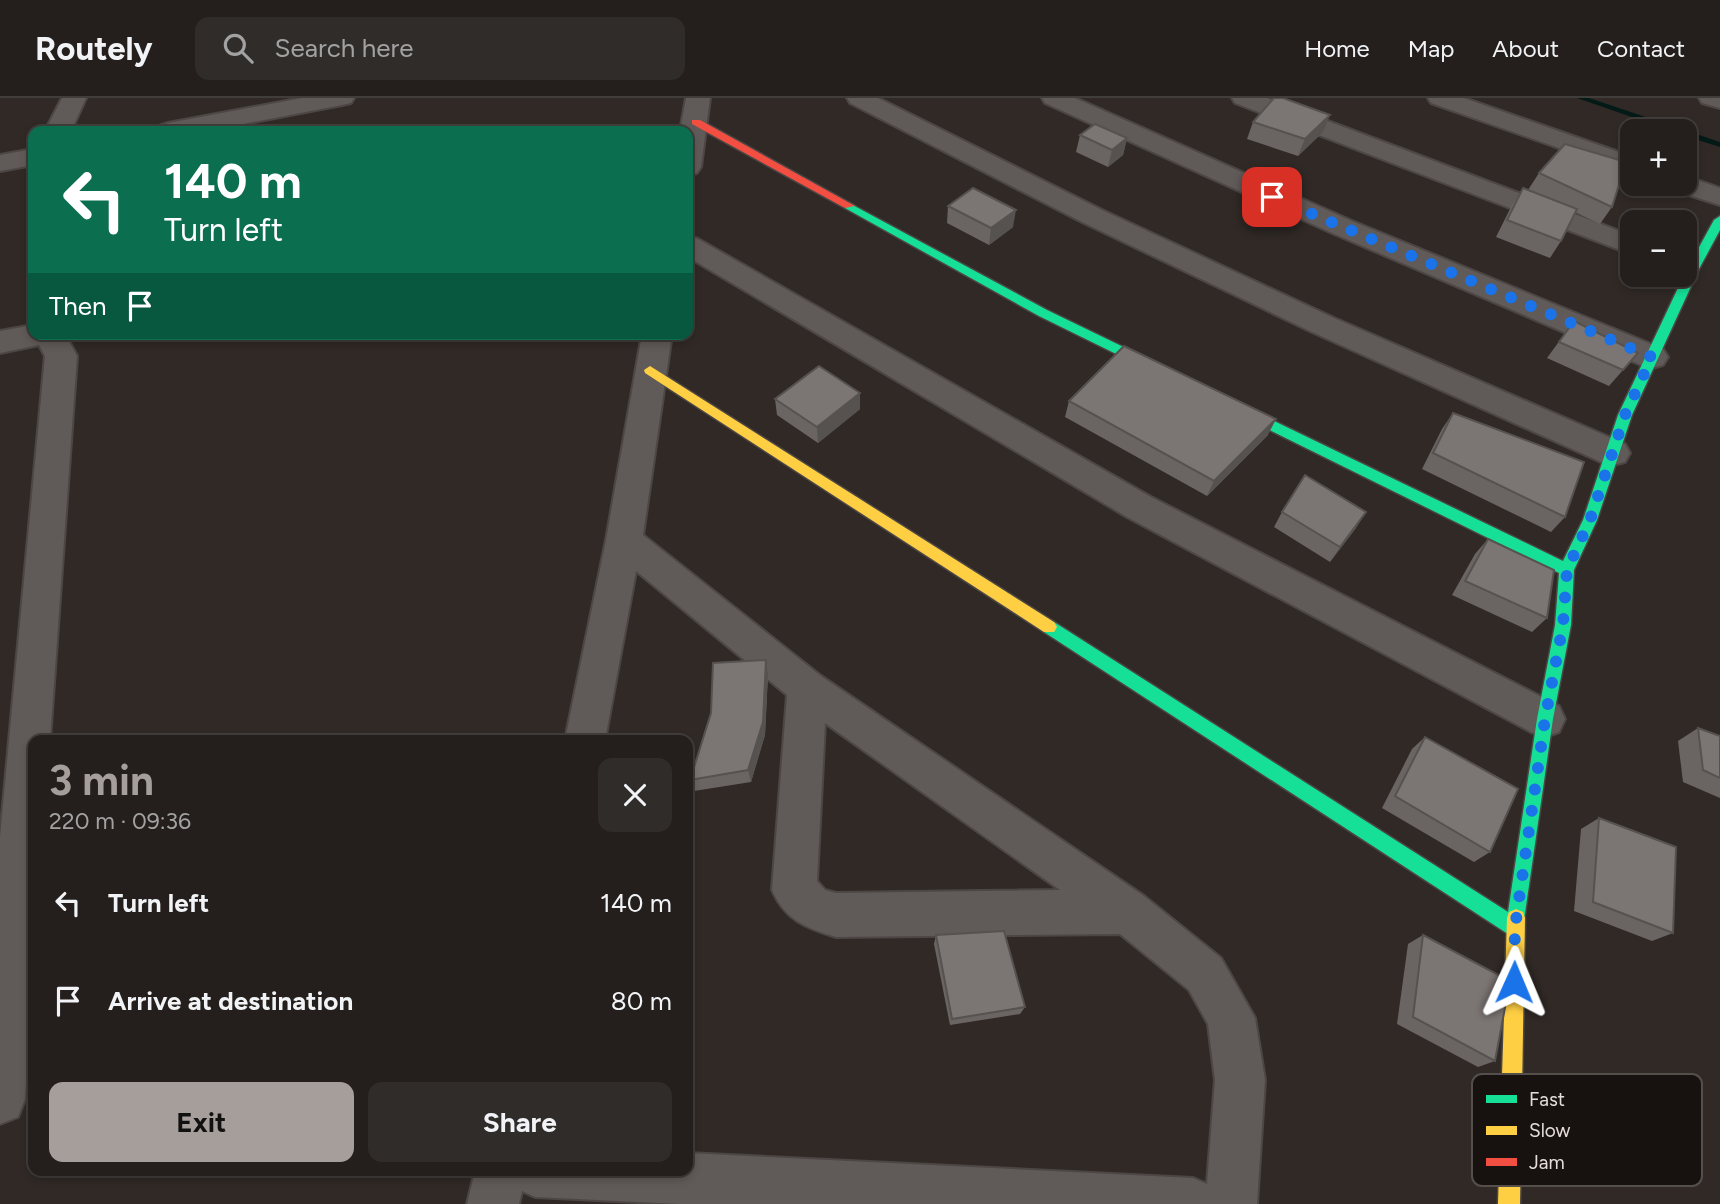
<!DOCTYPE html>
<html lang="en">
<head>
<meta charset="utf-8">
<style>
  :root { --surface:#241f1c; --page:#302c29; --text:#f1f3f6; --muted:#a3a2a3; --line:#413d3b; --accent:#a69e9b }
  body { margin:0; font-family:Figtree,sans-serif; background:var(--page); color:var(--text); height:100vh; display:flex; flex-direction:column; font-size:26px; white-space:nowrap }
  * { box-sizing:border-box; margin:0 }
  p { font-size:23px; color:var(--muted) }
  .icon { flex:none; width:38px; height:38px; fill:none; stroke:currentColor; stroke-width:2; stroke-linecap:round; stroke-linejoin:round }
  .map { position:relative; flex:1; overflow:hidden }
  .drawer { position:absolute; left:28px; top:637px; width:665px; height:441px; display:flex; flex-direction:column; background:var(--surface); border-radius:14px; box-shadow:0 4px 10px #0003,0 0 0 2px var(--line) }
  .drawer>* { flex:none }
  .hud { position:absolute; left:28px; top:28px; width:665px; height:214px; border-radius:14px; box-shadow:0 4px 10px #0003,0 0 0 2px var(--line); background:#0b6e4f; color:#fff; overflow:hidden }
  .fabs { position:absolute; left:1620px; top:21px; display:grid; gap:14px }
  .fabs a { display:grid; place-items:center; width:77px; height:77px; border-radius:14px; background:var(--surface); box-shadow:0 4px 10px #0003,0 0 0 2px var(--line); font-size:35px }
  .pin { position:absolute; display:grid; place-items:center; width:60px; height:60px; color:#fff; margin:-30px; border-radius:14px; box-shadow:0 4px 10px #0006 }
  .me { position:absolute; width:77px; margin:-38px; rotate:1deg; stroke-linejoin:round; filter:drop-shadow(0 0 5px #0008) }
  .turn { display:flex; align-items:center; gap:24px; height:147px; padding:0 21px; font-size:32px }
  .turn .icon { width:91px; height:91px; stroke-width:2.5 }
  .turn b { display:block; font-size:49px; line-height:60px }
  .then { display:flex; align-items:center; height:66px; padding:0 21px; background:#0003; gap:14px; font-size:26px }
  .round { display:grid; place-items:center; flex:none; width:74px; height:74px; border-radius:14px; background:var(--page) }
  .head { display:flex; align-items:center; justify-content:space-between; height:119px; padding:0 21px }
  h1 { font-size:42px; font-weight:700; line-height:52px; color:var(--accent) }
  .button { display:flex; gap:14px; margin-top:auto; padding:14px 21px }
  .button a { flex:1; height:80px; border-radius:14px; background:var(--accent); color:#111; font-size:28px; font-weight:700; line-height:80px; text-align:center }
  .button a+a { background:var(--page); color:var(--text) }
  ul { padding:0; list-style:none }
  li { display:flex; align-items:center; gap:21px; height:98px; padding:0 21px }
  li div { flex:1 }
  li b { display:block; font-size:26px }
  li em { font-style:normal }
  header { display:flex; align-items:center; gap:42px; box-sizing:border-box; height:98px; padding:0 35px; background:var(--surface); border-bottom:2px solid var(--line) }
  header strong { font-size:33px }
  nav { display:flex; gap:38px; margin-inline-start:auto; font-size:24px }
  .search { width:490px; height:63px; background:var(--page); display:flex; align-items:center; gap:18px; box-sizing:border-box; padding:0 24px; border-radius:14px; color:var(--muted); font-size:26px }
  .map>svg:first-child { display:block }
  .lines { fill:none; stroke-linecap:round; stroke-linejoin:round }
  .stream { fill:#041a17; fill-rule:evenodd }
  .street-casing { stroke:#4c4644; stroke-width:4 }
  .fast-casing { stroke:#4c4644; stroke-width:3 }
  .slow-casing { stroke:#4c4644; stroke-width:3 }
  .jam-casing { stroke:#4c4644; stroke-width:3 }
  .street { fill:#605a58; fill-rule:evenodd }
  .fast { fill:#16e098; fill-rule:evenodd }
  .slow { fill:#ffcf43; fill-rule:evenodd }
  .jam { fill:#f24e42; fill-rule:evenodd }
  .wall { fill:#6a6563 }
  .shaded-wall { fill:#565250 }
  .building { fill:#7b7573; stroke:#565250; stroke-width:2 }
  .route { stroke:#1a73e8; stroke-width:12; stroke-dasharray:0 21.6 }
  .key { fill:#17120f; stroke:#554f4c; stroke-width:2 }
  .key-label { font-size:19px; fill:#e5ddda }
</style>
</head>
<body>
<header>
<strong>Routely</strong>
<div class="search"><svg class="icon" aria-label="search" viewBox="0 0 24 24"><circle cx="10" cy="10" r="6"/><path d="M15 15l6 6"/></svg>Search here</div>
<nav><a>Home</a><a>Map</a><a>About</a><a>Contact</a></nav>
</header>
<div class="map">
<svg width="1720" height="1106" viewBox="0 0 1720 1106">
  <rect width="100%" height="100%" fill="#302926"/>
  <g class="lines">
    <polygon class="stream" points="1577,0 1589,0 1720,44 1720,49 1685,38 1685,33 1672,33"/>
    <g class="street-casing">
      <g id="street">
        <polygon points="62,0 86,0 71,33 45,33"/>
        <polygon points="302,0 354,0 351,5 342,7 207,33 155,33 159,28 168,25"/>
        <polygon points="686,0 710,0 701,69 697,75 688,77 688,33 680,33"/>
        <polygon points="847,0 878,0 1102,112 1334,220 1625,346 1630,355 1625,364 1613,367 1601,364 1312,234 1082,124 850,5"/>
        <polygon points="1042,0 1075,0 1352,123 1663,251 1668,259 1663,267 1652,270 1641,267 1332,135 1045,5"/>
        <polygon points="1232,0 1267,0 1633,138 1633,157 1235,5"/>
        <polygon points="1428,0 1464,0 1633,59 1633,76 1431,5"/>
        <polygon points="1699,0 1720,0 1720,10 1702,5"/>
        <polygon points="33,51 33,67 0,73 0,57"/>
        <polygon points="1685,78 1720,90 1720,107 1673,92 1670,86 1685,86"/>
        <polygon points="688,138 698,141 1151,399 1559,608 1565,621 1559,634 1545,639 1531,634 1127,419 688,159"/>
        <polygon points="33,227 33,236 65,236 77,258 50,642 33,642 33,879 25,1001 18,1019 0,1026 0,739 45,258 39,247 0,255 0,233"/>
        <path d="M 642,236 L 672,236 L 643,437 L 821,578 L 1144,798 L 1221,860 L 1255,920 L 1265,982 L 1257,1106 L 680,1106 L 535,1099 L 522,1093 L 519,1106 L 467,1106 L 475,1073 L 688,1073 L 688,1055 L 1193,1080 L 1207,1086 L 1215,982 L 1208,926 L 1189,892 L 1120,836 L 836,839 C 806,830 785,822 772,792 L 787,597 L 636,473 L 605,642 L 565,642 L 606,442 ZM 825,625 L 1060,792 L 836,795 L 825,792 L 817,783 Z"/>
      </g>
    </g>
    <g class="fast-casing">
      <g id="fast">
        <polygon points="849,105 1047,212 1171,272 1172,275 1166,280 1161,278 1039,218 845,110 845,106"/>
        <polygon points="1720,118 1720,132 1699,171 1632,317 1597,422 1574,472 1571,527 1553,621 1522,836 1515,838 1508,836 1044,534 1041,529 1044,524 1054,524 1508,814 1537,621 1555,527 1559,475 1221,308 1219,305 1221,302 1231,302 1563,463 1583,422 1618,317 1687,171 1714,122"/>
      </g>
    </g>
    <g class="slow-casing">
      <g id="slow">
        <polygon points="650,268 1054,524 1057,529 1054,534 1044,534 645,275 644,272"/>
        <polygon points="1516,811 1523,814 1525,820 1520,1106 1498,1106 1507,820 1509,814"/>
      </g>
    </g>
    <g class="jam-casing">
      <polygon id="jam" points="692,22 700,22 855,108 845,110 692,26"/>
    </g>
    <use href="#street" class="street"/>
    <use href="#fast" class="fast"/>
    <use href="#slow" class="slow"/>
    <use href="#jam" class="jam"/>
  </g>
  <g class="wall">
    <polygon points="1253,24 1323,34 1298,58 1247,41"/>
    <polygon points="1080,37 1127,40 1123,57 1108,69 1076,54"/>
    <polygon points="1539,75 1612,109 1600,126 1575,114 1561,143 1550,160 1496,139 1512,107 1523,90 1528,92"/>
    <polygon points="948,108 1013,129 989,147 947,125"/>
    <polygon points="1574,223 1638,255 1609,288 1547,260"/>
    <polygon points="775,301 860,311 818,345 777,317"/>
    <polygon points="1069,303 1268,337 1207,398 1065,319"/>
    <polygon points="1453,315 1565,419 1551,434 1422,371 1442,331"/>
    <polygon points="1282,414 1356,430 1330,464 1274,429"/>
    <polygon points="1488,441 1547,520 1532,534 1452,497 1475,456"/>
    <polygon points="766,562 768,576 765,637 751,684 694,693 690,682"/>
    <polygon points="1698,630 1720,638 1720,700 1683,684 1678,643"/>
    <polygon points="1425,639 1490,754 1474,764 1382,710 1412,651"/>
    <polygon points="1599,720 1673,835 1652,843 1574,813 1581,731"/>
    <polygon points="936,837 1025,909 1020,916 950,927 934,846"/>
    <polygon points="1423,837 1495,963 1478,969 1397,926 1408,846"/>
  </g>
  <g class="shaded-wall">
    <polygon points="1330,17 1323,34 1298,58 1305,41"/>
    <polygon points="1127,40 1123,57 1108,69 1112,52"/>
    <polygon points="1016,112 1013,129 989,147 991,130"/>
    <polygon points="860,295 860,311 818,345 817,329"/>
    <polygon points="1276,321 1268,337 1207,398 1214,383"/>
    <polygon points="1366,414 1356,430 1330,464 1340,449"/>
    <polygon points="766,562 768,576 765,637 751,684 748,672"/>
  </g>
  <g class="building">
    <polygon points="1274,0 1283,0 1330,17 1305,41 1253,24"/>
    <polygon points="1095,26 1127,40 1112,52 1080,37"/>
    <polygon points="1565,46 1626,64 1612,109 1539,75"/>
    <polygon points="973,90 1016,112 991,130 948,108"/>
    <polygon points="1523,90 1577,111 1561,143 1507,122"/>
    <polygon points="1574,223 1638,255 1623,272 1559,244"/>
    <polygon points="1124,248 1276,321 1214,383 1069,303"/>
    <polygon points="819,268 860,295 817,329 775,301"/>
    <polygon points="1453,315 1584,364 1565,419 1433,355"/>
    <polygon points="1305,377 1366,414 1340,449 1282,414"/>
    <polygon points="1488,441 1554,472 1547,520 1465,483"/>
    <polygon points="766,562 763,624 748,672 690,682 711,615 713,565"/>
    <polygon points="1698,630 1720,638 1720,680 1703,672"/>
    <polygon points="1425,639 1518,691 1490,754 1395,698"/>
    <polygon points="1599,720 1676,749 1673,835 1593,804"/>
    <polygon points="1004,833 1025,909 952,921 936,837"/>
    <polygon points="1423,837 1510,883 1495,963 1413,919"/>
  </g>
  <g class="lines">
    <polyline class="route" points="1272,99 1652,259 1625,317 1590,422 1567,472 1563,527 1545,621 1515,829 1514,884"/>
  </g>
  <rect x="1472" y="976" width="230" height="112" rx="10" class="key"/>
  <rect x="1486" y="997" width="31" height="8" fill="#16e098"/>
  <rect x="1486" y="1028" width="31" height="9" fill="#ffcf43"/>
  <rect x="1486" y="1060" width="31" height="8" fill="#f24e42"/>
  <g class="key-label">
    <text x="1529" y="1008">Fast</text>
    <text x="1529" y="1039">Slow</text>
    <text x="1529" y="1071">Jam</text>
  </g>
</svg>
<div class="fabs">
<a>+</a>
<a>−</a>
</div>
<div class="pin" style="left:1272px;top:99px;background:#d93025"><svg class="icon" aria-label="arrive" viewBox="0 0 24 24"><path d="M6 21V4h12l-3 4 3 4H6"/></svg></div>
<svg class="me" style="left:1514px;top:884px" viewBox="-20 -20 40 40"><path d="M0-17L14 15 0 8-14 15z" fill="#1a73e8" stroke="#fff" stroke-width="4"/></svg>
<div class="hud">
<div class="turn"><svg class="icon" aria-label="left" viewBox="0 0 24 24"><path d="M17 20v-9H6M10 6l-5 5 5 5"/></svg><div><b>140 m</b>Turn left</div></div>
<div class="then">Then<svg class="icon" aria-label="arrive" viewBox="0 0 24 24"><path d="M6 21V4h12l-3 4 3 4H6"/></svg></div>
</div>
<section class="drawer">
<div class="head"><div><h1>3 min</h1><p>220 m · 09:36</p></div><a class="round"><svg class="icon" aria-label="close" viewBox="0 0 24 24"><path d="M6 6l12 12M18 6L6 18"/></svg></a></div>
<ul>
<li><svg class="icon" aria-label="left" viewBox="0 0 24 24"><path d="M17 20v-9H6M10 6l-5 5 5 5"/></svg><div><b>Turn left</b></div><em>140 m</em></li>
<li><svg class="icon" aria-label="arrive" viewBox="0 0 24 24"><path d="M6 21V4h12l-3 4 3 4H6"/></svg><div><b>Arrive at destination</b></div><em>80 m</em></li>
</ul>
<div class="button"><a>Exit</a><a>Share</a></div>
</section>
</div>
</body>
</html>
